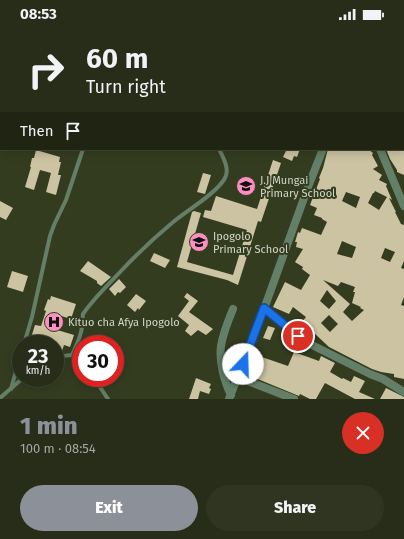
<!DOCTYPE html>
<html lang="en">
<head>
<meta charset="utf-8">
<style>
  :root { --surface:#272d18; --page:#2f3521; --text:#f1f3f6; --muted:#a4a8a2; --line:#434937; --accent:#8c9099 }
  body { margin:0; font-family:"Fira Sans",sans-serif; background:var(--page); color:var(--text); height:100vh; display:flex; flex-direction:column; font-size:15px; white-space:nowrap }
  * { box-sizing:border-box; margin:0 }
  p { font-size:13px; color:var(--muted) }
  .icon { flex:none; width:22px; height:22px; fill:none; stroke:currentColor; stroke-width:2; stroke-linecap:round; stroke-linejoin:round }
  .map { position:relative; height:371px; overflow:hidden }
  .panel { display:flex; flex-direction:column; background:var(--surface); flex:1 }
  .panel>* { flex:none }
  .banner { position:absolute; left:0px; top:0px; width:404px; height:122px; box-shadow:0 2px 10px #0003,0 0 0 1px var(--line); background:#272d18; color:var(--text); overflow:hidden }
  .speed { position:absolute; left:12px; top:307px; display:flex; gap:8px; font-size:20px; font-weight:700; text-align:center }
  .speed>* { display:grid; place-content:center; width:52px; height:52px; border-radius:50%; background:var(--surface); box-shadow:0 2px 10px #0003,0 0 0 1px var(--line); line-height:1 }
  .speed small { font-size:10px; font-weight:400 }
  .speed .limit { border:6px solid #d22; background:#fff; color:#111 }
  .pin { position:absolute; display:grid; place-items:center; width:34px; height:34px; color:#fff; margin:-17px; border:2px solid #fff; border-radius:50%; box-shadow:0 1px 4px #0007 }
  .me { position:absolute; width:44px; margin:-22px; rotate:21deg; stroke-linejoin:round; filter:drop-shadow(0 0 3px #0008) }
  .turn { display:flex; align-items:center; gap:14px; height:84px; padding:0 20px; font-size:18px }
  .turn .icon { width:52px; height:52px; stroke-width:2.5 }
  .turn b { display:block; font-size:28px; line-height:34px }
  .then { display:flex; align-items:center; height:38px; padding:0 20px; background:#0003; gap:8px; font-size:15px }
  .round { display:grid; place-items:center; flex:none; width:42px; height:42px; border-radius:21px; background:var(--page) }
  .head { display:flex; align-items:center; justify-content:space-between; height:68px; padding:0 20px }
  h1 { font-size:24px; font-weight:800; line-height:30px; color:var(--accent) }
  .action { display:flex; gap:8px; margin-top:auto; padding:8px 20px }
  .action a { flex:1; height:46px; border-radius:24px; background:var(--accent); color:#fff; font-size:16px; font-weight:800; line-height:46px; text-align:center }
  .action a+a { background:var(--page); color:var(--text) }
  .status { display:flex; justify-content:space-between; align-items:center; height:28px; padding:0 20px; background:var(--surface); direction:ltr }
  .status svg { height:11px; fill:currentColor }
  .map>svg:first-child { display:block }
  .building { fill:#cbc3a1; fill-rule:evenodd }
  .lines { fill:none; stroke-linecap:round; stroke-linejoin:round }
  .lane { stroke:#647f67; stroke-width:4 }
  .street { stroke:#647f67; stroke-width:8 }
  .route-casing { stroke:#114b97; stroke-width:10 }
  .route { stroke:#1a73e8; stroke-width:7 }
  .labels { text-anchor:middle; stroke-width:4; stroke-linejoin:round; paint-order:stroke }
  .poi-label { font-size:11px; fill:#d0d6c5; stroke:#343c20; text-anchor:start }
</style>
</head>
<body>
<div class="status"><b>08:53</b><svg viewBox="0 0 49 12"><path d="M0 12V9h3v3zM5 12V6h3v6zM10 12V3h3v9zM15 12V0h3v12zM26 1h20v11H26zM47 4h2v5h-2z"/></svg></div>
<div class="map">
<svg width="404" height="371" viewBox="0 0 404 371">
  <rect width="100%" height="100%" fill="#343c20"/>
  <g class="building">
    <polygon points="287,121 300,121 297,129 294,128 292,133 283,129"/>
    <path d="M 328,121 L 368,121 L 373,125 L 372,127 L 378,138 L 373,141 L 382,147 L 379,152 L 387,156 L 386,158 L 392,172 L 389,170 L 396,184 L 395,184 L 401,196 L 404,197 L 404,233 L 401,240 L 404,241 L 404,269 L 401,277 L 404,278 L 404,351 L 394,349 L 394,346 L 381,344 L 372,341 L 329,319 L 313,304 L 312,305 L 301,295 L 306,289 L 293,279 L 289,286 L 273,279 L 285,254 L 301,262 L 310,247 L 302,241 L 303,239 L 295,234 L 303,221 L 296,219 L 297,214 L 295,214 L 298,204 L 300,205 L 302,200 L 321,207 L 327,194 L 322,191 L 322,190 L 314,187 L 317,180 L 310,177 L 320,151 L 319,150 L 323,140 ZM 375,163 L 387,169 L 379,182 L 368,175 L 373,165 L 374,165 ZM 346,164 L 360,169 L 356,180 L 342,173 ZM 342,213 L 356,219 L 352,230 L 337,226 ZM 385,220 L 395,224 L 390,234 L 381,230 ZM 323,252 L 338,258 L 341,254 L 355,259 L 353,264 L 355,264 L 352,275 L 361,279 L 360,280 L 364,282 L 352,293 L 343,284 L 350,276 ZM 327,262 L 336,273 L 329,281 L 320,273 ZM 329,287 L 338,296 L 330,304 L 321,295 Z"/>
    <polygon points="386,121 404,121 404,147 397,144 397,142 390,131"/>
    <polygon points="36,122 60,129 59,134 61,134 58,147 61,147 56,167 46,164 51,145 40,142 34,162 25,159 31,139 30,139 32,130 34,130"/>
    <polygon points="273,132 281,135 261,194 258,193 238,257 227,252 177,239 192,184 194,183 201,185 187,234 233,247 247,202 203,189 205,182 211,183 216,168 257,181"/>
    <polygon points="203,145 211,147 205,166 197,164"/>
    <polygon points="0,173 13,180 6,192 0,189"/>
    <polygon points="154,225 170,232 165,240 150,233"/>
    <polygon points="88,233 111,249 101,258 97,255 97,253 80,243"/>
    <polygon points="12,243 28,248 23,264 7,259"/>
    <polygon points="119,251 126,259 120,265 118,264 115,268 109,261"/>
    <polygon points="187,265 198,273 189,284 213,301 206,307 198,302 191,308 185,303 189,297 178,288 189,273 184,269"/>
    <polygon points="136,266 146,273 139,282 138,280 135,284 127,277"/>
    <polygon points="51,268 76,276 71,291 58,287 54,301 74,307 70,319 64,317 62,323 55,321 55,316 29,316 35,297 41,298 46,283 44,282 48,271 50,272"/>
    <polygon points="268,298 275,300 270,312 263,310"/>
    <polygon points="294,324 319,333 321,328 335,335 330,344 342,351 343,350 351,354 354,348 365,353 359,364 375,371 355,371 325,355 316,371 310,371 300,366 299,368 248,347 256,327 288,338"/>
    <polygon points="196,350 211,356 209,360 211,361 209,366 200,363 198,371 189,371"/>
    <polygon points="386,360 404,369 404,371 380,371"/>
  </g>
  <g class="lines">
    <g class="lane">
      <polyline points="222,0 222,1"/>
      <polyline points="24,316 32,289 50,208 54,197 66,172 83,121"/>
      <path d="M 72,327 C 76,318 81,309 82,299 C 82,295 82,291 83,286 C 94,270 108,257 121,243 C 137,226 154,210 172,195 C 186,183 217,165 225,150 C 230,141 223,129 219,121"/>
      <path d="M 55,330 C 68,327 71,324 81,334"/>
      <polyline points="94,350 108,371"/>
      <polyline points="11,361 21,325"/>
      <polyline points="0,370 23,350"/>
    </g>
    <g class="street">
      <polyline points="303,0 304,1"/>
      <polyline points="384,0 384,1"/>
      <polyline points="380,121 404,178"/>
      <polyline points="264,281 306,314 370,346 383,351 399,361 404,364"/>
      <polyline points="237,349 294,371"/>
      <path d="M 231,367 C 224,353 219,333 221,318 C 223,305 228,293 233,281"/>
      <polyline points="229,371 264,281 308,159 323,121"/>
    </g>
  </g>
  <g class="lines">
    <g class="route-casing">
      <polyline id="route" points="243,336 264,280 298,308"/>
    </g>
    <use href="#route" class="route"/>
  </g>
  <defs>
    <g id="school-disc" transform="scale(1)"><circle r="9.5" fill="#fc8fc1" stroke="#343c20"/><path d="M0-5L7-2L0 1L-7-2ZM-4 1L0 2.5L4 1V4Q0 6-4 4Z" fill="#111"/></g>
    <g id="hospital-disc" transform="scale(1)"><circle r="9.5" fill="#fc8fc1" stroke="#343c20"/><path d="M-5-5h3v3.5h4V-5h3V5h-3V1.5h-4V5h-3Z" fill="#111"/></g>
  </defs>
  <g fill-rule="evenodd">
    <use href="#school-disc" x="246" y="158"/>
    <use href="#school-disc" x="199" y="214"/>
    <use href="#hospital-disc" x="54" y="294"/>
  </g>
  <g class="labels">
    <g class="poi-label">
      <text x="260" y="156">J.J Mungai<tspan x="260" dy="13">Primary School</tspan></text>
      <text x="213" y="212">Ipogolo<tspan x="213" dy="13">Primary School</tspan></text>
      <text x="68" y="298">Kituo cha Afya Ipogolo</text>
    </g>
  </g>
</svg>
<div class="speed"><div>23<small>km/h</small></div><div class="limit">30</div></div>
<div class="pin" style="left:298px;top:308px;background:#d93025"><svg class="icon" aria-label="arrive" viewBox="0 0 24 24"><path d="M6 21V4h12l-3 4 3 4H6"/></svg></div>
<svg class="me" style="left:243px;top:336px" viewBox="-20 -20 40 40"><circle r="19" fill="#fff"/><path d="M0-13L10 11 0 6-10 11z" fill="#1a73e8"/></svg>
<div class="banner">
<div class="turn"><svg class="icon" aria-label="right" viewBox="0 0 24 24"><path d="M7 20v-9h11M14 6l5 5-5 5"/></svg><div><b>60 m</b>Turn right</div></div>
<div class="then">Then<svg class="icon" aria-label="arrive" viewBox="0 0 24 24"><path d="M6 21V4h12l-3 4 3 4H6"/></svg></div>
</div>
</div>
<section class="panel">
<div class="head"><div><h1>1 min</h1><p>100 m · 08:54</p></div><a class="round" style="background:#d93025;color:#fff"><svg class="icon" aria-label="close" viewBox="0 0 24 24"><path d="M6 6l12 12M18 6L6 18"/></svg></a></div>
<div class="action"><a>Exit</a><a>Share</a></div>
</section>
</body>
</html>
